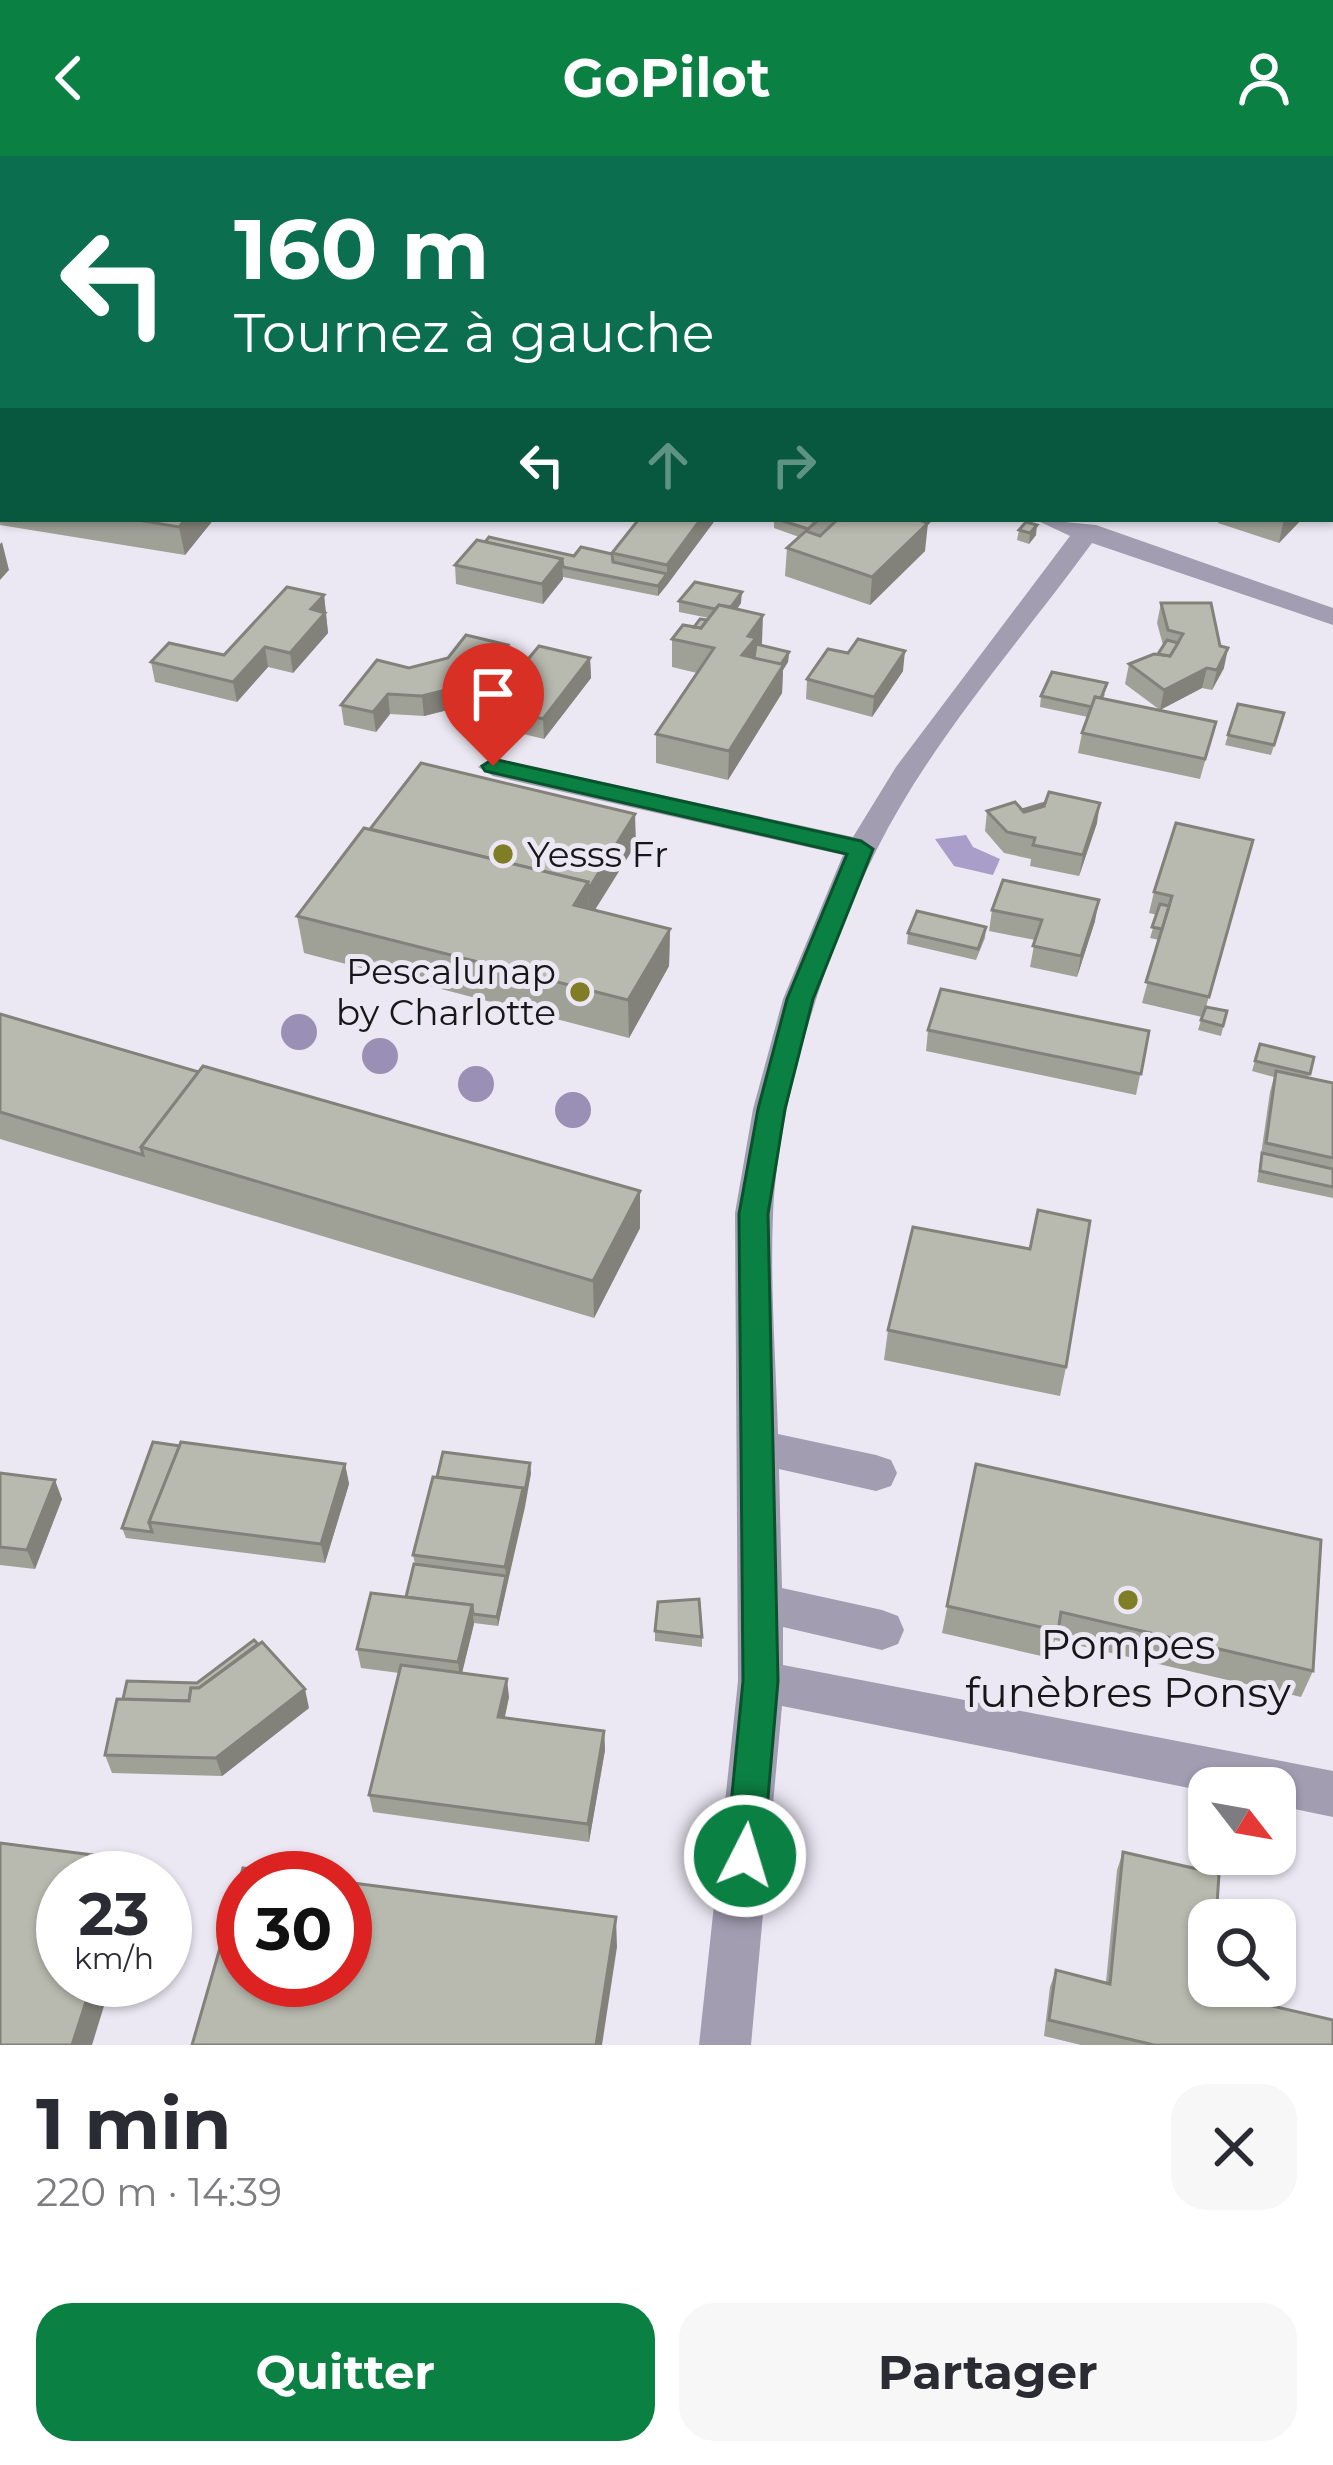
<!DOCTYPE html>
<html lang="fr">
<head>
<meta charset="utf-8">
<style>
  :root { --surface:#fff; --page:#f7f7f7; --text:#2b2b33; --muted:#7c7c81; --accent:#0b8043 }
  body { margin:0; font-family:Montserrat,sans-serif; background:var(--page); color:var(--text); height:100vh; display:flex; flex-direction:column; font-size:45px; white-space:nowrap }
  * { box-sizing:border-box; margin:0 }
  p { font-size:39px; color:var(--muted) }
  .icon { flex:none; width:66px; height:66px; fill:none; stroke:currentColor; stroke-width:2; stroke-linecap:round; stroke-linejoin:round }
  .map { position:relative; height:1889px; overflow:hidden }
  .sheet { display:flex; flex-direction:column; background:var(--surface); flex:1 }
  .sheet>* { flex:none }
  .banner { position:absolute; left:0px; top:0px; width:1335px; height:366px; box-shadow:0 3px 9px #0004; background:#0b6e4f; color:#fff; overflow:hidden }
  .needle { width:78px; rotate:121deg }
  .controls { position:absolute; left:1188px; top:1611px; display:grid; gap:24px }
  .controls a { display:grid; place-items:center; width:108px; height:108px; border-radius:24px; background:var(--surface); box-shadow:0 3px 9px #0004; font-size:60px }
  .speed { position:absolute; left:36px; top:1695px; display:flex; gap:24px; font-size:60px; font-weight:700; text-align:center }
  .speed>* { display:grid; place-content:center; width:156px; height:156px; border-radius:50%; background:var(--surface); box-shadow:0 3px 9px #0004; line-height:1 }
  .speed small { font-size:30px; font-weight:400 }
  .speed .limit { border:18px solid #d22; background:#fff; color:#111 }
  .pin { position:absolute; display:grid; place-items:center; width:102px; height:102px; color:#fff; margin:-123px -51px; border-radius:50% 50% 50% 0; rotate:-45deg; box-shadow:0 0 12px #0007 }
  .pin .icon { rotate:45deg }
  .me { position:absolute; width:132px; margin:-66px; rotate:5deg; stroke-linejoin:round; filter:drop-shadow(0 0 9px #0008) }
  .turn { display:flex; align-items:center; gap:42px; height:252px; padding:0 36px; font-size:54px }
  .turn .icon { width:156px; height:156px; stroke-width:2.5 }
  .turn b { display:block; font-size:84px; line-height:102px }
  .lanes { display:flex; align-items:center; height:114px; padding:0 36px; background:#0003; justify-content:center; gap:60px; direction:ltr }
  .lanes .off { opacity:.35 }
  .round { display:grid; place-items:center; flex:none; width:126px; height:126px; border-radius:36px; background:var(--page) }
  .head { display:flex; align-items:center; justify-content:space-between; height:204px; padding:0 36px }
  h1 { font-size:72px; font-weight:700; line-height:90px }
  .primary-button { display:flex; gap:24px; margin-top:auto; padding:24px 36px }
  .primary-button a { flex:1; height:138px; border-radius:36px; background:var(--accent); color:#fff; font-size:48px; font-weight:700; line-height:138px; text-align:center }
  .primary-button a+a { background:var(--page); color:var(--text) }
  header { display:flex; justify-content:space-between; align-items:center; height:156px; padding:0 36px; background:var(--accent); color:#fff; font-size:54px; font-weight:700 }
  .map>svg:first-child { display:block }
  .forest { fill:#a99dca }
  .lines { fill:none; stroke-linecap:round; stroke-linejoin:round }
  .stream { fill:#a99dca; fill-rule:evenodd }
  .path { stroke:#8b8990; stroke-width:4.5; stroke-dasharray:1.5 6; stroke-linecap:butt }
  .minor { fill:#a29db1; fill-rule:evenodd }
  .tree { fill:#9a8fb4 }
  .wall { fill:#9fa096 }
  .shaded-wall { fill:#82827a }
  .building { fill:#b9baaf; stroke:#82827a; stroke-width:3 }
  .route { fill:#0b8043; stroke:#07532c; stroke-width:3 }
  .poi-dot { fill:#7f7e26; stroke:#ebe8f3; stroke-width:4.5 }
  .labels { text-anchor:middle; stroke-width:10; stroke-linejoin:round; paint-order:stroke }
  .poi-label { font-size:36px; fill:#171619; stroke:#ebe8f3; text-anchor:start }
  .near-poi-label { font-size:42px; fill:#171619; stroke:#ebe8f3 }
</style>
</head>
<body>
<header><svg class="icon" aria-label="back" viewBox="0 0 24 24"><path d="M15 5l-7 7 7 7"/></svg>GoPilot<svg class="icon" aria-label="person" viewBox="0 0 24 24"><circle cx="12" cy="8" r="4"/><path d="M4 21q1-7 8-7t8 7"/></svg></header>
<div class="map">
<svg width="1333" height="1889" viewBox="0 0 1333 1889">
  <rect width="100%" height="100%" fill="#ebe8f3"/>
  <g class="forest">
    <polygon points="1236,0 1238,3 724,2 725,0"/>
    <polygon points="966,679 973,691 1000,703 993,719 954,710 935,683"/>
  </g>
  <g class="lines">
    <g class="stream">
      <polygon points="261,0 273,0 273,1 255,3"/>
      <rect x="1332" y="275" width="1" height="6"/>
    </g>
    <polyline class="path" points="222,3 235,0"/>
    <g class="minor">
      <polygon points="0,0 16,0 0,8"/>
      <path d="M 1034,363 L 1096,369 L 1333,452 L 1333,469 L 1092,387 C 1020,486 932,583 877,693 C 825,797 778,943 773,1059 C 770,1131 776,1205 778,1278 L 876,1299 L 891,1304 L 897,1317 L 891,1330 L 876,1335 L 779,1313 L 782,1432 L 882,1454 L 898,1460 L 904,1474 L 898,1488 L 882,1494 L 783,1471 L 783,1509 L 1333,1615 L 1333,1661 L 1275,1649 L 1275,1632 L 1209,1636 L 782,1550 L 751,1889 L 699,1889 L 738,1525 L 735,1057 L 753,953 L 783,843 L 843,699 L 493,620 L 478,611 L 493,602 L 853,681 L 896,611 L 1070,380 Z"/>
    </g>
  </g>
  <g class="tree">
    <circle cx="299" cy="876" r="18"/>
    <circle cx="380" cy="900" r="18"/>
    <circle cx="476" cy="928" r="18"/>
    <circle cx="573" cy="954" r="18"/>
  </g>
  <g class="wall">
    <polygon points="0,128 3,129 3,363 214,363 185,399 0,369"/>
    <polygon points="639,363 716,363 658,440 563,421 543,448 456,428 455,409 612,398"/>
    <polygon points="774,363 916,363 925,395 870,449 785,420 787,392 799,381 774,372"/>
    <polygon points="1219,363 1302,363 1279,387 1218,367"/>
    <polygon points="1019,374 1036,379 1029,388 1017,384"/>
    <polygon points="324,439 328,477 293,517 268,511 237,546 155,526 151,506 224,499"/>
    <polygon points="679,445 741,447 737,453 762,487 761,489 789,496 788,506 783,514 782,537 728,624 656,607 656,578 697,517 672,511 672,483 709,462 679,456"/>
    <polygon points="1161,447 1224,512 1212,534 1202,532 1160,554 1125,528 1129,508 1158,498 1163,489 1157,467"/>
    <polygon points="590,502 591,522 544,583 491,570 490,549"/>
    <polygon points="509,509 485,540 471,544 471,548 424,560 390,558 376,576 344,569 341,549 409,512"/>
    <polygon points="903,515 872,561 806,543 807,523"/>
    <polygon points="1105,538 1103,543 1216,566 1200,623 1078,597 1082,577 1088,561 1040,551 1041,540"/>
    <polygon points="1284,557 1271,599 1225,589 1228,579"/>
    <polygon points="1022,654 1097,667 1079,720 1030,710 1031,703 1004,697 985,675 987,655"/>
    <polygon points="370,673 636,688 595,754 670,773 669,810 629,882 304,797 297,760"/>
    <polygon points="1253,684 1206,851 1227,855 1221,880 1198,874 1202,861 1142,847 1159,784 1150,782 1157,759 1149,757 1154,736"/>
    <polygon points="992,754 1095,765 1077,821 1030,811 1035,784 989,775"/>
    <polygon points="986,771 985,782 976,804 907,788 908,777"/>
    <polygon points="0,858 640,1072 594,1162 0,983"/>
    <polygon points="928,874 1149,875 1136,939 926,895"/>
    <polygon points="1260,888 1314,901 1308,922 1333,927 1333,1042 1257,1026 1270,936 1274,921 1252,915"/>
    <polygon points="888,1174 1066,1211 1060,1240 884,1204"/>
    <polygon points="345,1308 349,1328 325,1407 126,1382 122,1372"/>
    <polygon points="976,1308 1313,1515 1301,1541 1055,1484 1050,1502 942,1477"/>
    <polygon points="0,1317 62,1343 35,1413 0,1409"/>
    <polygon points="531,1317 498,1470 474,1467 462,1517 509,1541 504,1562 604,1575 605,1594 589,1686 373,1656 369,1639 399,1517 361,1512 357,1493 406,1441 415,1408 413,1399"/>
    <polygon points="655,1475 702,1481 702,1491 655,1485"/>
    <polygon points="309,1552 222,1620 112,1617 105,1599"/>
    <polygon points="1123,1696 1209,1830 1268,1849 1333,1889 1081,1889 1044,1880 1050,1831 1056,1814 1106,1826 1117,1714"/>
  </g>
  <g class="shaded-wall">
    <polygon points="122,0 179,0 166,3 122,3"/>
    <polygon points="186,363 214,363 185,399 179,371"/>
    <polygon points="701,363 716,363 667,429 667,409"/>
    <polygon points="1287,363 1302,363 1279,387 1283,367"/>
    <polygon points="928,367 925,395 870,449 872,421"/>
    <polygon points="1037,369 1036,379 1029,388 1030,377"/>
    <polygon points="2,386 9,414 0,424 0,388"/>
    <polygon points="562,403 563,423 543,448 542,428"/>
    <polygon points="667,418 667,429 658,440 658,430"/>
    <polygon points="742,436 741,447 728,466 728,456"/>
    <polygon points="324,439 328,477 293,517 290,497 311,453"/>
    <polygon points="763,459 762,487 756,496 755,511 742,499 748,480"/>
    <polygon points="508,489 509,509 485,540 471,544 471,548 424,560 422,540 467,524"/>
    <polygon points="265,491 268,511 237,546 233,526"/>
    <polygon points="1228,492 1224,512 1212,534 1217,514"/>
    <polygon points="905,495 903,515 872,561 874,541"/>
    <polygon points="789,496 788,506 783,514 782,537 728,624 729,595"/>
    <polygon points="590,502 591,522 544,583 543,563"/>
    <polygon points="1207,512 1202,532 1160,554 1164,534"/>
    <polygon points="388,538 390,558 376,576 373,556"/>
    <polygon points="1100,647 1097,667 1079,720 1083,699"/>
    <polygon points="635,658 636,688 589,763 588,734"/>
    <polygon points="588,726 589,763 574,749"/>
    <polygon points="1099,744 1095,765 1077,821 1081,800"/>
    <polygon points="670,773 669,810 629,882 628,844"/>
    <polygon points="640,1035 640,1072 594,1162 593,1125"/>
    <polygon points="530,1307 531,1317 525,1351 507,1430 505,1411"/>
    <polygon points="345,1308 349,1328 325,1407 321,1388"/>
    <polygon points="55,1324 62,1343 35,1413 27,1394"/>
    <polygon points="506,1420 507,1430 498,1470 497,1461"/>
    <polygon points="472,1449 474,1468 460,1525 458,1506"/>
    <polygon points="507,1523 509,1541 501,1580 498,1561"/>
    <polygon points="305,1533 309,1552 222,1620 216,1602"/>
    <polygon points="604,1575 605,1594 589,1686 588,1668"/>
    <polygon points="616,1761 617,1791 602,1889 596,1889"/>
    <polygon points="93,1824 112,1824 92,1889 72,1889"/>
  </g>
  <g class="building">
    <polygon points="58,0 84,0 88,3 52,3 49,1"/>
    <polygon points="0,128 3,129 3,342 0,342"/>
    <polygon points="132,363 186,363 179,371"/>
    <polygon points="639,363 701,363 667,409 612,397"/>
    <polygon points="777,363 807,363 816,366 808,373"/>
    <polygon points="838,363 916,363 928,367 872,421 787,392 806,375 820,380"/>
    <polygon points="1026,366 1037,369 1030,377 1019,374"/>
    <polygon points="489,381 574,400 581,391 612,398 613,406 667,418 658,430 563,411 562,403 485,386"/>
    <polygon points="477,384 562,403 542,428 455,409"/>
    <polygon points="695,426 742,436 731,451 719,449 715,453 679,445"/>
    <polygon points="287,431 324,439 311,453 325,457 290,497 265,491 233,526 151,506 169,487 224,499"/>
    <polygon points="1161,447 1211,447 1220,490 1228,492 1217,514 1207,512 1164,534 1129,508 1154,498 1170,500 1183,478 1168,474"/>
    <polygon points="719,449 763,459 748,480 756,482 742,499 784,508 729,595 656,578 714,492 672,483 683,469 701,472"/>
    <polygon points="700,463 707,464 701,472 694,471"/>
    <polygon points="466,479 508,489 484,520 467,524 470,528 422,540 388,538 373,556 341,549 377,504 409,512 448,502"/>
    <polygon points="858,483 905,495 874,541 807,523 828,493 848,497"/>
    <polygon points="1167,484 1178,487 1170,500 1158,498"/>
    <polygon points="756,488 789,496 781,508 754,502"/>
    <polygon points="539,490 590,502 543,563 490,549"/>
    <polygon points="1052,516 1107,527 1101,542 1095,541 1092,551 1041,540"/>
    <polygon points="1095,541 1216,566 1205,603 1082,577"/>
    <polygon points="1238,548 1284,557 1274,589 1228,579"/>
    <polygon points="421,607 635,658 588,734 588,726 370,673"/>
    <polygon points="1049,636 1100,647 1083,699 1033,689 1035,682 1007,676 987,655 1015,646 1024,656 1044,650"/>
    <polygon points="1045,647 1044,650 1024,656 1022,654"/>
    <polygon points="1176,667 1253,684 1209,841 1146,826 1172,740 1154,736"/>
    <polygon points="364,672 588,726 574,749 670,773 628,844 297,760"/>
    <polygon points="1003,724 1099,744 1081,800 1033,790 1042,764 992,754"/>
    <polygon points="1160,748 1169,750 1162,773 1152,771"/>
    <polygon points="917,755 986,771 978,793 908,777"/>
    <polygon points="941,833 1149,875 1141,918 928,874"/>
    <polygon points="1206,851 1227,855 1223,870 1201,864"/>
    <polygon points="0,858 199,916 141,991 143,999 0,956"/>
    <polygon points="1260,888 1314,901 1310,918 1255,905"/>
    <polygon points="203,910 640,1035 593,1125 141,991"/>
    <polygon points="1276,915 1333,927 1333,1002 1266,987"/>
    <polygon points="1262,997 1333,1013 1333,1031 1260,1015"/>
    <polygon points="1038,1054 1090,1065 1066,1211 888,1174 913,1071 1030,1093"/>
    <polygon points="153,1286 180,1290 149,1366 152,1376 122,1372"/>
    <polygon points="181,1286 345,1308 321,1388 149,1366"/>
    <polygon points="443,1296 530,1307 524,1341 523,1332 437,1321"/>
    <polygon points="976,1308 1321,1384 1313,1515 1061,1456 1058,1475 947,1450"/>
    <polygon points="0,1317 55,1324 27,1394 0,1391"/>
    <polygon points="433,1321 523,1332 505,1411 413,1399"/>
    <polygon points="414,1408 506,1420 497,1461 473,1458 472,1449 406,1441"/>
    <polygon points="371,1437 472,1449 458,1506 357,1493"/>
    <polygon points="699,1443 702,1481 655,1475 658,1446"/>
    <polygon points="254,1484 258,1488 199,1532 191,1532 189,1545 123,1543 127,1525 197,1527"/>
    <polygon points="262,1486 305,1533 216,1602 105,1599 117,1543 189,1545 191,1532 199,1532"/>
    <polygon points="401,1509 507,1523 498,1561 604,1575 588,1668 369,1639"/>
    <polygon points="0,1687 100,1700 113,1722 63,1722 63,1824 93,1824 72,1889 0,1889"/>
    <polygon points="1123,1696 1219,1718 1216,1764 1209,1764 1209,1830 1268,1830 1268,1849 1333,1864 1333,1889 1154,1889 1049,1864 1056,1814 1110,1828"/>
    <polygon points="243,1712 317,1722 243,1722 243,1824 345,1824 345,1726 616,1761 596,1889 192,1889"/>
  </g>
  <polygon class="route" points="493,603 861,685 873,693 813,843 785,953 768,1058 778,1525 763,1700 758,1712 745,1718 732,1712 726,1700 743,1525 739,1058 758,953 787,843 847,698 485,615 482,610"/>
  <g class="poi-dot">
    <circle cx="503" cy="698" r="12"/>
    <circle cx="580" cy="836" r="12"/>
    <circle cx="1128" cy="1444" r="12"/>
  </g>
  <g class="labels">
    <g class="poi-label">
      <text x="527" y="711">Yesss Fr</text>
      <text x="556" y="828" text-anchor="end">Pescalunap<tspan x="556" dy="41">by Charlotte</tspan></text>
    </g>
    <g class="near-poi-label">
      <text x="1128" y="1503">Pompes<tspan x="1128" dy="48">funèbres Ponsy</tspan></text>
    </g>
  </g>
</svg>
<div class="controls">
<a><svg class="needle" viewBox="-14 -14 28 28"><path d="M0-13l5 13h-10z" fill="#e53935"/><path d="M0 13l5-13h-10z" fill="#7c7c81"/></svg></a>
<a><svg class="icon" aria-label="search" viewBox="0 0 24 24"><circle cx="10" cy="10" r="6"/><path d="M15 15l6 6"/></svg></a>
</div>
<div class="speed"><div>23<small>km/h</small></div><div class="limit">30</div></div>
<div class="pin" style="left:493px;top:610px;background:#d93025"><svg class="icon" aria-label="arrive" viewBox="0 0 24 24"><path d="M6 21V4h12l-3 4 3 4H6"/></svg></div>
<svg class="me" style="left:745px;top:1700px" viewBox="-20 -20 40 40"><circle r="17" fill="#0b8043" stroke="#fff" stroke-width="3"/><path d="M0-11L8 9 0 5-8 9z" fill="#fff"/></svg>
<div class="banner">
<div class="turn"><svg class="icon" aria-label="left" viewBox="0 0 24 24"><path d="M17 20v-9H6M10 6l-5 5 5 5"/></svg><div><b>160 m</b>Tournez à gauche</div></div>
<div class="lanes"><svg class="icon" aria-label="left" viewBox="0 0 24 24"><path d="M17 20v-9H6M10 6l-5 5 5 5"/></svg><svg class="icon off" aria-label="ahead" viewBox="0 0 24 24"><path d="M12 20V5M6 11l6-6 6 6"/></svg><svg class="icon off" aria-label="right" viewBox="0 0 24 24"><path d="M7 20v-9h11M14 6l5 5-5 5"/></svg></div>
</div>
</div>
<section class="sheet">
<div class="head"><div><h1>1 min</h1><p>220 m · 14:39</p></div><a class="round"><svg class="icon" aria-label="close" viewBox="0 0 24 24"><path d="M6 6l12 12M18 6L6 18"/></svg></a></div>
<div class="primary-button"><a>Quitter</a><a>Partager</a></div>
</section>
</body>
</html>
